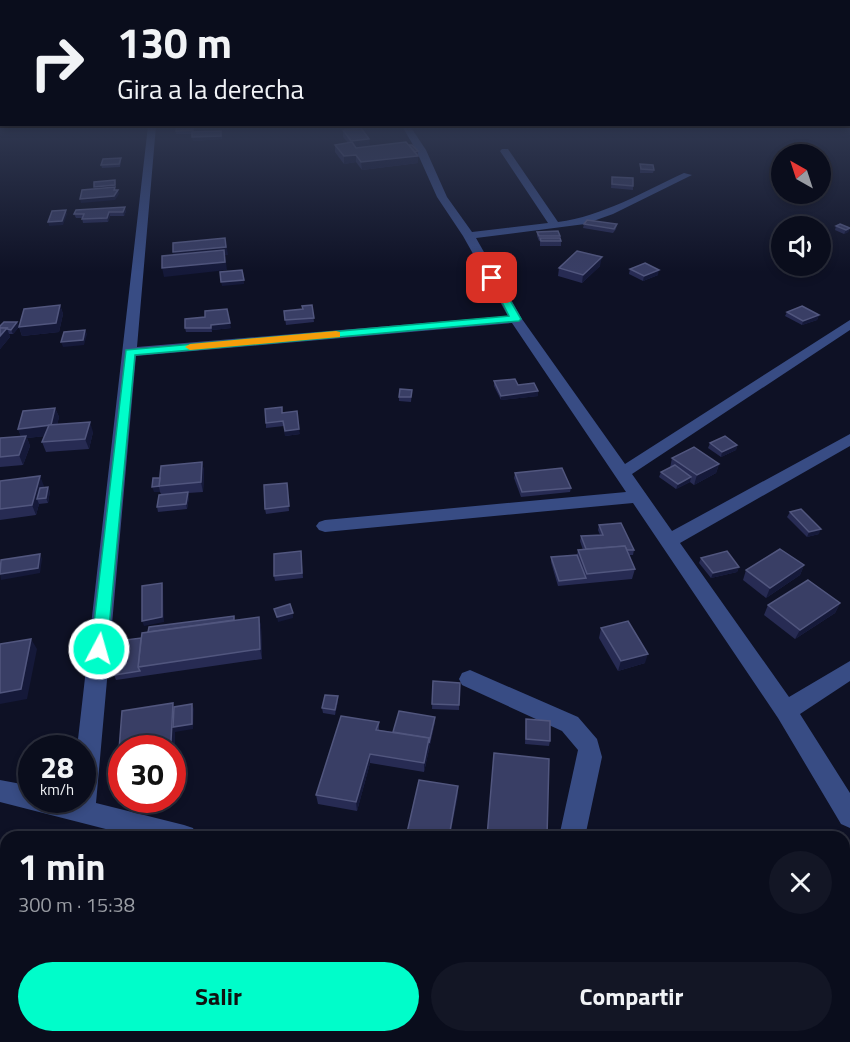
<!DOCTYPE html>
<html lang="es">
<head>
<meta charset="utf-8">
<style>
  :root { --surface:#0a0d1c; --page:#131625; --text:#f1f3f6; --muted:#999ca3; --line:#2a2d3b; --accent:#00fdca }
  body { margin:0; font-family:"Titillium Web",sans-serif; background:var(--page); color:var(--text); height:100vh; display:flex; flex-direction:column; font-size:22px; white-space:nowrap }
  * { box-sizing:border-box; margin:0 }
  p { font-size:20px; color:var(--muted) }
  .icon { flex:none; width:33px; height:33px; fill:none; stroke:currentColor; stroke-width:2; stroke-linecap:round; stroke-linejoin:round }
  .map { position:relative; flex:1; overflow:hidden }
  .details { position:absolute; left:0px; top:831px; width:850px; height:212px; display:flex; flex-direction:column; background:var(--surface); border-radius:18px 18px 0 0; box-shadow:0 3px 9px #0003,0 0 0 2px var(--line) }
  .details>* { flex:none }
  .top-card { position:absolute; left:0px; top:0px; width:850px; height:126px; box-shadow:0 3px 9px #0003,0 0 0 2px var(--line); background:#0a0d1c; color:var(--text); overflow:hidden }
  .needle { width:39px; rotate:321deg }
  .controls { position:absolute; left:771px; top:144px; display:grid; gap:12px }
  .controls a { display:grid; place-items:center; width:60px; height:60px; border-radius:50%; background:var(--surface); box-shadow:0 3px 9px #0003,0 0 0 2px var(--line); font-size:30px }
  .speed { position:absolute; left:18px; top:735px; display:flex; gap:12px; font-size:30px; font-weight:700; text-align:center }
  .speed>* { display:grid; place-content:center; width:78px; height:78px; border-radius:50%; background:var(--surface); box-shadow:0 3px 9px #0003,0 0 0 2px var(--line); line-height:1 }
  .speed small { font-size:15px; font-weight:400 }
  .speed .limit { border:9px solid #d22; background:#fff; color:#111 }
  .pin { position:absolute; display:grid; place-items:center; width:51px; height:51px; color:#fff; margin:-26px; border-radius:12px; box-shadow:0 3px 9px #0006 }
  .me { position:absolute; width:66px; margin:-33px; rotate:6deg; stroke-linejoin:round; filter:drop-shadow(0 0 4px #0008) }
  .turn { display:flex; align-items:center; gap:21px; height:126px; padding:0 18px; font-size:27px }
  .turn .icon { width:78px; height:78px; stroke-width:2.5 }
  .turn b { display:block; font-size:42px; line-height:51px }
  .round { display:grid; place-items:center; flex:none; width:63px; height:63px; border-radius:32px; background:var(--page) }
  .overview { display:flex; align-items:center; justify-content:space-between; height:102px; padding:0 18px }
  h1 { font-size:36px; font-weight:700; line-height:45px }
  .button { display:flex; gap:12px; margin-top:auto; padding:12px 18px }
  .button a { flex:1; height:69px; border-radius:36px; background:var(--accent); color:#111; font-size:24px; font-weight:700; line-height:69px; text-align:center }
  .button a+a { background:var(--page); color:var(--text) }
  .map>svg:first-child { display:block }
  .lines { fill:none; stroke-linecap:round; stroke-linejoin:round }
  .minor { fill:#384c84; fill-rule:evenodd }
  .wall { fill:#272b53 }
  .shaded-wall { fill:#151939 }
  .building { fill:#393e65; stroke:#51567e; stroke-width:1.5 }
  .route { fill:#00fdca; stroke:#00a483; stroke-width:1.5 }
  .slow { fill:#f59e0b }
</style>
</head>
<body>
<div class="map">
<svg width="850" height="1042" viewBox="0 0 850 1042">
  <rect width="100%" height="100%" fill="#0e1125"/>
  <g class="lines">
    <g class="minor">
      <path d="M 148,126 L 156,126 L 137,347 L 508,316 L 463,236 L 437,197 L 416,150 L 402,126 L 410,126 L 426,150 L 447,197 L 472,232 L 548,223 L 500,151 L 502,149 L 508,149 L 558,222 C 603,216 643,192 684,173 L 692,175 L 613,214 L 585,224 L 476,238 L 522,319 L 625,464 L 850,320 L 850,330 L 632,474 L 672,531 L 850,434 L 850,446 L 680,543 L 789,697 L 850,661 L 850,681 L 800,714 L 850,793 L 850,828 L 841,824 L 778,718 L 633,503 L 325,532 L 319,530 L 316,526 L 319,522 L 325,520 L 626,492 L 512,323 L 136,356 L 96,803 L 184,825 L 193,828 L 197,837 L 137,837 L 0,802 L 0,780 L 32,786 L 32,800 L 82,800 L 82,748 L 77,748 Z"/>
      <polygon points="470,670 578,717 597,739 602,757 585,837 559,837 578,750 562,731 462,685 459,679 462,673"/>
      <polygon points="844,989 850,991 850,1021 844,1019"/>
      <polygon points="157,1036 187,1036 185,1042 155,1042"/>
    </g>
  </g>
  <g class="wall">
    <polygon points="194,126 193,132 221,134 222,139 193,141 192,134 176,134 176,131"/>
    <polygon points="343,130 370,146 409,145 418,151 418,163 362,170 356,162 344,164 335,152 335,145 348,143 343,137"/>
    <polygon points="121,158 121,162 120,167 102,168 101,165"/>
    <polygon points="640,164 654,170 653,173 640,173"/>
    <polygon points="612,177 633,186 633,190 611,188"/>
    <polygon points="126,211 124,216 110,216 108,222 83,223 82,218 76,218 74,214"/>
    <polygon points="584,224 617,224 616,229 613,233 583,228"/>
    <polygon points="836,226 850,228 848,232 844,234 835,230"/>
    <polygon points="537,232 560,236 561,241 561,246 540,246 540,241 539,241 537,236"/>
    <polygon points="600,266 582,283 558,276 559,268"/>
    <polygon points="630,269 658,275 643,281 629,274"/>
    <polygon points="60,305 63,314 59,332 22,336 19,327 13,334 9,334 10,337 0,349 0,326 17,322 19,326"/>
    <polygon points="312,305 314,322 286,325 284,311 303,309"/>
    <polygon points="787,312 819,315 817,320 802,325 785,316"/>
    <polygon points="205,317 231,328 212,330 212,332 186,332 185,328"/>
    <polygon points="494,381 518,385 538,396 501,400 494,386"/>
    <polygon points="412,390 411,402 399,401 399,397"/>
    <polygon points="55,408 59,417 57,425 93,432 89,449 46,452 42,442 45,436 27,438 30,446 23,465 0,467 0,438 21,436 18,429"/>
    <polygon points="283,413 300,434 285,436 284,426 266,428 266,423"/>
    <polygon points="710,443 737,445 736,450 721,457 708,448"/>
    <polygon points="672,458 719,464 716,473 694,485 690,482 676,489 659,477 661,472 670,468"/>
    <polygon points="202,462 204,471 203,492 188,493 189,497 187,509 158,512 157,507 161,494 160,492 154,492 160,478"/>
    <polygon points="515,473 571,488 570,492 521,497 514,478"/>
    <polygon points="40,476 43,487 50,491 48,503 39,504 36,515 0,520 0,481"/>
    <polygon points="287,483 289,511 266,514 265,509"/>
    <polygon points="790,512 819,534 807,537 787,517"/>
    <polygon points="599,525 634,550 633,555 629,555 635,569 632,579 558,586 551,562 551,557 577,555 578,550 583,550 580,541 581,536 600,535 598,530"/>
    <polygon points="301,551 303,578 275,581 274,576"/>
    <polygon points="701,558 739,567 737,572 711,578 699,563"/>
    <polygon points="804,565 800,575 766,598 743,580 746,570"/>
    <polygon points="840,603 835,613 795,639 764,615 768,605"/>
    <polygon points="259,617 261,627 262,659 116,680 114,675 141,638 235,620"/>
    <polygon points="601,628 645,663 618,671 599,638"/>
    <polygon points="433,681 459,705 459,710 432,709"/>
    <polygon points="338,701 335,715 323,713 322,708"/>
    <polygon points="526,719 550,741 549,746 525,744"/>
    <polygon points="379,722 379,730 393,732 435,722 424,772 370,763 357,811 318,804 316,795"/>
    <polygon points="336,1036 418,1036 417,1042 356,1042"/>
  </g>
  <g class="shaded-wall">
    <polygon points="221,136 222,139 193,141 192,137"/>
    <polygon points="369,139 370,146 351,148 351,141"/>
    <polygon points="356,155 356,162 344,164 344,156"/>
    <polygon points="418,156 418,163 362,170 361,162"/>
    <polygon points="115,180 116,191 118,190 119,194 115,200 81,203 80,199 95,191 94,187"/>
    <polygon points="125,207 126,211 124,216 123,212"/>
    <polygon points="66,210 67,214 63,225 49,226 48,222"/>
    <polygon points="109,212 110,216 108,222 107,218"/>
    <polygon points="850,228 848,232 844,234 846,230"/>
    <polygon points="225,238 228,255 225,255 227,270 164,277 162,268 174,260 173,252"/>
    <polygon points="602,257 600,266 582,283 583,275"/>
    <polygon points="659,270 658,275 643,281 644,276"/>
    <polygon points="244,280 244,284 222,286 221,282"/>
    <polygon points="60,305 63,314 59,332 22,336 19,327 13,334 11,330 17,322 19,326"/>
    <polygon points="819,315 817,320 802,325 803,321"/>
    <polygon points="230,323 231,328 212,330 212,332 211,325"/>
    <polygon points="7,328 10,337 0,349 0,336"/>
    <polygon points="85,330 87,334 84,345 63,347 61,342"/>
    <polygon points="538,391 538,396 501,400 501,396"/>
    <polygon points="55,408 59,417 55,435 27,438 30,446 23,465 19,455 22,439 18,429"/>
    <polygon points="90,422 93,432 89,449 85,439"/>
    <polygon points="299,429 300,434 285,436 285,431"/>
    <polygon points="737,445 736,450 721,457 722,452"/>
    <polygon points="202,462 204,471 203,492 201,482"/>
    <polygon points="719,464 716,473 694,485 697,475"/>
    <polygon points="40,476 44,486 41,499 37,499 39,504 36,515 32,505"/>
    <polygon points="691,477 690,482 676,489 678,484"/>
    <polygon points="48,487 50,491 48,503 46,498"/>
    <polygon points="152,487 159,487 160,492 154,492"/>
    <polygon points="188,492 189,497 187,509 186,504"/>
    <polygon points="821,529 819,534 807,537 809,532"/>
    <polygon points="40,554 42,559 40,573 1,580 0,574"/>
    <polygon points="804,565 800,575 766,598 770,588"/>
    <polygon points="739,567 737,572 711,578 713,573"/>
    <polygon points="162,583 163,588 164,622 144,626 142,621"/>
    <polygon points="840,603 835,613 795,639 800,630"/>
    <polygon points="293,613 293,618 278,622 277,617"/>
    <polygon points="259,617 261,627 262,659 260,649"/>
    <polygon points="31,639 37,649 27,699 0,704 0,693"/>
    <polygon points="648,654 645,663 618,671 621,661"/>
    <polygon points="338,696 338,701 335,715 335,710"/>
    <polygon points="173,703 176,712 192,704 194,709 193,729 175,732 175,750 172,751 172,748 126,748"/>
    <polygon points="435,717 435,722 424,772 424,763"/>
    <polygon points="370,754 370,763 357,811 356,802"/>
    <polygon points="458,786 458,796 450,837 449,837"/>
    <polygon points="6,876 6,897 0,907 0,886"/>
    <polygon points="850,908 850,911 844,913 844,909"/>
    <polygon points="6,1023 6,1036 16,1036 13,1042 0,1042 0,1034"/>
  </g>
  <g class="building">
    <polygon points="177,126 193,126 193,130 176,131"/>
    <polygon points="361,128 369,139 351,141 343,130"/>
    <polygon points="221,131 221,136 192,137 192,132"/>
    <polygon points="352,142 356,148 406,142 418,156 361,162 356,155 344,156 335,145"/>
    <polygon points="409,145 412,145 418,151 415,152"/>
    <polygon points="121,158 119,164 101,165 103,159"/>
    <polygon points="640,164 653,165 654,170 641,169"/>
    <polygon points="612,177 633,178 633,186 612,184"/>
    <polygon points="115,180 115,185 94,187 94,182"/>
    <polygon points="115,187 114,190 118,190 114,196 80,199 82,190"/>
    <polygon points="125,207 123,212 109,212 107,218 82,219 84,214 74,214 76,210"/>
    <polygon points="66,210 62,221 48,222 52,211"/>
    <polygon points="587,220 617,224 614,229 584,224"/>
    <polygon points="840,224 850,228 846,230 836,226"/>
    <polygon points="558,231 560,236 539,236 537,232"/>
    <polygon points="225,238 226,247 173,252 173,243"/>
    <polygon points="540,238 560,238 561,241 541,241"/>
    <polygon points="224,250 225,262 162,268 162,256"/>
    <polygon points="577,251 602,257 583,275 559,268"/>
    <polygon points="645,263 659,270 644,276 630,269"/>
    <polygon points="242,270 244,280 221,282 220,272"/>
    <polygon points="60,305 56,323 19,327 24,309"/>
    <polygon points="312,305 314,318 285,320 284,311 303,309 302,306"/>
    <polygon points="802,306 819,315 803,321 787,312"/>
    <polygon points="227,309 230,323 211,325 211,328 185,328 185,319 205,317 205,311"/>
    <polygon points="4,322 17,322 11,330 7,329 7,328 0,328 0,326"/>
    <polygon points="0,328 7,328 0,336"/>
    <polygon points="85,330 83,340 61,342 64,332"/>
    <polygon points="515,379 518,385 534,383 538,391 501,396 494,381"/>
    <polygon points="400,389 412,390 411,397 399,397"/>
    <polygon points="282,407 282,413 297,411 299,429 285,431 283,421 266,423 265,409"/>
    <polygon points="55,408 51,425 18,429 23,411"/>
    <polygon points="90,422 85,439 42,442 49,425"/>
    <polygon points="26,436 19,455 0,457 0,438"/>
    <polygon points="725,436 737,445 722,452 710,443"/>
    <polygon points="694,447 719,464 697,475 672,458"/>
    <polygon points="202,462 201,482 159,486 161,466"/>
    <polygon points="675,465 691,477 678,484 661,472"/>
    <polygon points="562,468 571,488 522,492 515,473"/>
    <polygon points="40,476 32,505 0,509 0,481"/>
    <polygon points="153,478 160,478 159,486 160,486 152,487"/>
    <polygon points="287,483 289,506 265,509 264,485"/>
    <polygon points="48,487 46,498 37,499 40,488"/>
    <polygon points="188,492 186,504 157,507 159,495"/>
    <polygon points="801,509 821,529 809,532 790,512"/>
    <polygon points="621,523 634,550 627,550 625,546 586,549 581,536 603,535 599,525"/>
    <polygon points="625,546 635,569 587,574 578,550"/>
    <polygon points="780,549 804,565 770,588 746,570"/>
    <polygon points="301,551 302,573 274,576 274,554"/>
    <polygon points="727,551 739,567 713,573 701,558"/>
    <polygon points="40,554 38,568 0,574 1,560"/>
    <polygon points="577,555 586,578 559,581 551,557"/>
    <polygon points="808,580 840,603 800,630 768,605"/>
    <polygon points="162,583 162,617 142,621 142,586"/>
    <polygon points="290,604 293,613 277,617 274,609"/>
    <polygon points="234,616 234,620 148,632 149,627"/>
    <polygon points="259,617 260,649 138,667 142,633"/>
    <polygon points="628,621 648,654 621,661 601,628"/>
    <polygon points="141,638 138,667 140,671 114,675 118,641"/>
    <polygon points="31,639 21,689 0,693 0,644"/>
    <polygon points="433,681 460,683 459,705 432,704"/>
    <polygon points="325,695 338,696 335,710 322,708"/>
    <polygon points="173,703 171,741 126,748 122,748 122,749 119,750 122,711"/>
    <polygon points="192,704 192,724 173,727 174,707"/>
    <polygon points="399,711 435,717 429,743 429,738 393,732"/>
    <polygon points="341,716 379,722 376,730 429,738 424,763 370,754 356,802 316,795"/>
    <polygon points="526,719 550,721 550,741 526,739"/>
    <polygon points="494,753 549,759 547,837 487,837"/>
    <polygon points="419,780 458,786 449,837 406,837"/>
    <polygon points="0,870 6,871 6,876 0,886"/>
    <polygon points="849,873 850,875 850,908 844,909 844,874"/>
    <polygon points="0,958 6,960 6,1023 0,1034"/>
    <polygon points="358,1036 417,1036 415,1042 356,1042"/>
  </g>
  <linearGradient id="sky" x2="0" y2="1"><stop stop-color="#080914"/><stop offset="0.46" stop-color="#303851"/><stop offset="1" stop-color="#303851" stop-opacity="0"/></linearGradient>
  <rect width="850" height="272" fill="url(#sky)"/>
  <polygon class="route" points="489,276 497,278 521,319 519,321 135,355 107,649 99,655 94,653 91,649 126,350 509,316"/>
  <polygon class="slow" points="336,331 340,332 340,337 190,350 185,347 190,344"/>
</svg>
<div class="controls">
<a><svg class="needle" viewBox="-14 -14 28 28"><path d="M0-13l5 13h-10z" fill="#e53935"/><path d="M0 13l5-13h-10z" fill="#999ca3"/></svg></a>
<a><svg class="icon" aria-label="sound" viewBox="0 0 24 24"><path d="M4 9h4l5-4v14l-5-4H4zM17 9q2 3 0 6"/></svg></a>
</div>
<div class="speed"><div>28<small>km/h</small></div><div class="limit">30</div></div>
<div class="pin" style="left:492px;top:278px;background:#d93025"><svg class="icon" aria-label="arrive" viewBox="0 0 24 24"><path d="M6 21V4h12l-3 4 3 4H6"/></svg></div>
<svg class="me" style="left:99px;top:649px" viewBox="-20 -20 40 40"><circle r="17" fill="#00fdca" stroke="#fff" stroke-width="3"/><path d="M0-11L8 9 0 5-8 9z" fill="#fff"/></svg>
<div class="top-card">
<div class="turn"><svg class="icon" aria-label="right" viewBox="0 0 24 24"><path d="M7 20v-9h11M14 6l5 5-5 5"/></svg><div><b>130 m</b>Gira a la derecha</div></div>
</div>
<section class="details">
<div class="overview"><div><h1>1 min</h1><p>300 m · 15:38</p></div><a class="round"><svg class="icon" aria-label="close" viewBox="0 0 24 24"><path d="M6 6l12 12M18 6L6 18"/></svg></a></div>
<div class="button"><a>Salir</a><a>Compartir</a></div>
</section>
</div>
</body>
</html>
